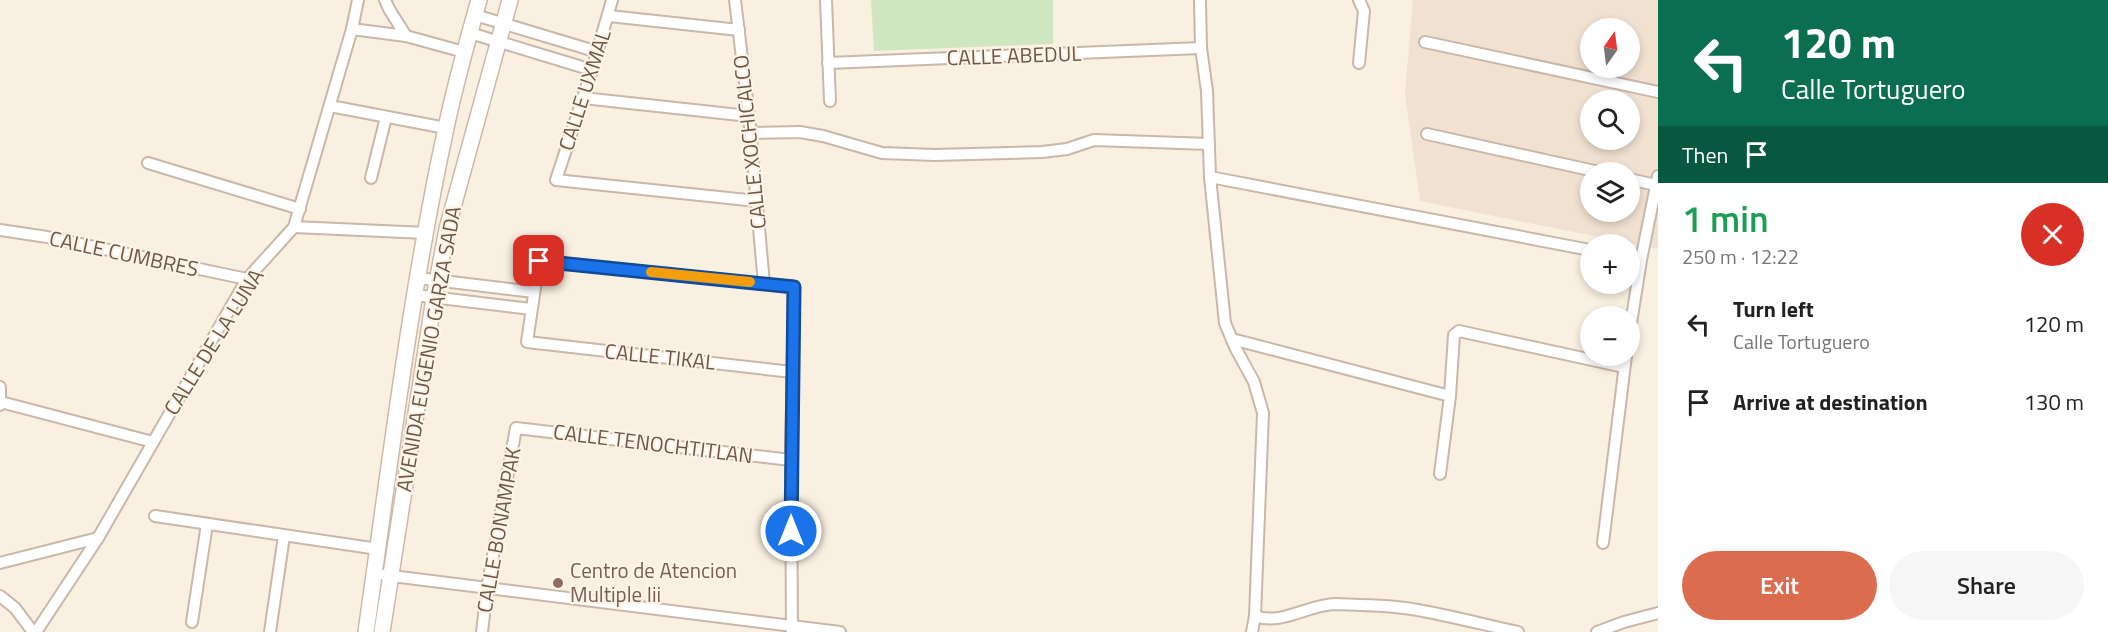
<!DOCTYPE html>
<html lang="en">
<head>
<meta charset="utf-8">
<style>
  :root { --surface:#fff; --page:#f6f6f6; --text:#222; --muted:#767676; --accent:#db6c4e }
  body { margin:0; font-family:"Titillium Web",sans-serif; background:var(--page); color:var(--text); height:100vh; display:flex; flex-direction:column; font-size:22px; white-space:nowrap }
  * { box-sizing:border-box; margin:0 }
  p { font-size:20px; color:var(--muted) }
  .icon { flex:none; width:33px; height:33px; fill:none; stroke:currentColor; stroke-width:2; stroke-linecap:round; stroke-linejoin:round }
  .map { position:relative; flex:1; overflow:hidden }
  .panel { display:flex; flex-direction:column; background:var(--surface); width:450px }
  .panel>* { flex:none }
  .guide { background:#0b6e4f; color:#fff; overflow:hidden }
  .needle { width:39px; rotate:14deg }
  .controls { position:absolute; left:1580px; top:18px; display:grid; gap:12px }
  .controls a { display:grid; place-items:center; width:60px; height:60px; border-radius:50%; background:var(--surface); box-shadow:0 3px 9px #0003; font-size:30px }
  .pin { position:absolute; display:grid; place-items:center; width:51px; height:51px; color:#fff; margin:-26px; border-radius:12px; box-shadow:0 3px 9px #0006 }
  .me { position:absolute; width:66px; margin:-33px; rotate:0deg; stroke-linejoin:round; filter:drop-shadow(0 0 4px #0008) }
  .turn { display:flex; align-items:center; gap:21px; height:126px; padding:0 24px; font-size:27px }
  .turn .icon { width:78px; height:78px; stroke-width:2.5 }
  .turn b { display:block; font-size:42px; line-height:51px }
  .then { display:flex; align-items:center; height:57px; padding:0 24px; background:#0003; gap:12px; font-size:22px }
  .round { display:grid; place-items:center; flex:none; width:63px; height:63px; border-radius:32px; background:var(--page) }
  .overview { display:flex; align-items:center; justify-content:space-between; height:102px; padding:0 24px }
  h1 { font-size:36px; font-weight:600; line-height:45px; color:#1e9e55 }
  .button { display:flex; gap:12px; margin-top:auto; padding:12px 24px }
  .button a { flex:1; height:69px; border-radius:36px; background:var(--accent); color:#fff; font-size:24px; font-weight:600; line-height:69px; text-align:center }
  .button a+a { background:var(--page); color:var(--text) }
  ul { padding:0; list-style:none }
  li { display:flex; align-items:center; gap:18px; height:78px; padding:0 24px }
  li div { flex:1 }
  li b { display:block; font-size:22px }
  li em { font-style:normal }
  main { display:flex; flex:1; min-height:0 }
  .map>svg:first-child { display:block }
  .residential { fill:#f1e1d0; fill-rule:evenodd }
  .green { fill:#d0e6c1 }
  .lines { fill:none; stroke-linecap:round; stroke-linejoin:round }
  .street-casing { stroke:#c9b7a9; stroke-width:14 }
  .secondary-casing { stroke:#ceb9a9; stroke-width:18 }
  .street { stroke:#fff; stroke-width:10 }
  .secondary { stroke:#fff; stroke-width:15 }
  .route-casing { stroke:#114b97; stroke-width:15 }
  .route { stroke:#1a73e8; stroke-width:10 }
  .slow { stroke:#f59e0b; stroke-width:10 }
  .education-dot { fill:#8d6e63; stroke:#fdf4e6; stroke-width:2 }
  .labels { text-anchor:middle; stroke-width:4.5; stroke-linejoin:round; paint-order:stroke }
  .street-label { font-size:21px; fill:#6e574a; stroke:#fdf4e6 }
  .education-label { font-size:21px; fill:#785e54; stroke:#fdf4e6; text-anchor:start }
</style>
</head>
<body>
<main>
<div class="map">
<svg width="1658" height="632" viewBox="0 0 1658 632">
  <rect width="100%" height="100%" fill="#faf0e1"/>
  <path class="residential" d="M 1413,0 L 1658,0 L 1658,249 L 1420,201 L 1405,94 ZM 1590,28 L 1629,28 L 1629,68 L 1590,68 ZM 1590,100 L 1629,100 L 1629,140 L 1590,140 ZM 1590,172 L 1629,172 L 1629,212 L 1590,212 Z"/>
  <polygon class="green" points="871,0 1053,0 1053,44 874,51"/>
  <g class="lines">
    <g class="street-casing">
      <g id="street">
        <polyline points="385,0 389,9 406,36"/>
        <polyline points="612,0 592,70 556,180 757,201"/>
        <polyline points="735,0 749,116 764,284"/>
        <polyline points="826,0 830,101"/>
        <polyline points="1200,0 1201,48 1207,91 1210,177 1225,323 1235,347 1254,382 1263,413 1255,616 1252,632"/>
        <polyline points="475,15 598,52"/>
        <polyline points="609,16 739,30"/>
        <polyline points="352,29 406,36 464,52"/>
        <polyline points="470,33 592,70"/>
        <polyline points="1425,42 1658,92"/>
        <polyline points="828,63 1201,48"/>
        <polyline points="1359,63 1364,11 1359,0"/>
        <polyline points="583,98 749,116"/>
        <polyline points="330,106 446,128"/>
        <polyline points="751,133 800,132 823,136 882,153 935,155 1042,152 1067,149 1094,140 1209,144"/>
        <polyline points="1427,134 1599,172"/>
        <polyline points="148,163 300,209"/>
        <polyline points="1210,177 1590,250"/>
        <polyline points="371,178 386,117"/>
        <polyline points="1629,179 1656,185"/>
        <polyline points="294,227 426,233"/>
        <polyline points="0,230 47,237 247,279"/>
        <polyline points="418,278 534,292"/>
        <polyline points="415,295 531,309"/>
        <polyline points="1629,336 1641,260 1658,176"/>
        <polyline points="1232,339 1450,396"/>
        <polyline points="792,372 527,342 539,261 794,287 791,460 792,632"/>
        <polyline points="0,387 0,405"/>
        <polyline points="1,402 153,442"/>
        <polyline points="1440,474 1450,396 1454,335 1459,331 1624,367"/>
        <polyline points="155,516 378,549"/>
        <polyline points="1603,543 1626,356"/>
        <polyline points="0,563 98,538"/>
        <polyline points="384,575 840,632"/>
        <polyline points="0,596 15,608 33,632"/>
        <path d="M 1255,616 C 1282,626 1308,604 1336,604 C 1364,605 1395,605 1423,611 C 1455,617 1486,625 1518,632"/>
        <polyline points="192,622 207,524"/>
        <polyline points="36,632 98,538 247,279 294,227 352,29 358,0"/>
        <polyline points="270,632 284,536"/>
        <polyline points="482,632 487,589 516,428 791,460"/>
        <polyline points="1597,632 1624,622 1658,613"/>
      </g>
    </g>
    <g class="secondary-casing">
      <g id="secondary">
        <path d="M 366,632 C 390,464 410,294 446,128 C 455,85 467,42 479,0"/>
        <polyline points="382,632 434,298 447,229 510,0"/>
      </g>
    </g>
    <use href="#street" class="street"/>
    <use href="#secondary" class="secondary"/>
  </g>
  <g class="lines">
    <g class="route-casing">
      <polyline id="route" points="539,261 794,287 791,531"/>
    </g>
    <use href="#route" class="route"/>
    <polyline class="slow" points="651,272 750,282"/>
  </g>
  <circle class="education-dot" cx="558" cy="583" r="6"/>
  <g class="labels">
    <g class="street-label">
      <text transform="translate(1014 56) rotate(-2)" y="7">CALLE ABEDUL</text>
      <text transform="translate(585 90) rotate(-72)" y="7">CALLE UXMAL</text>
      <text transform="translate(750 142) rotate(-96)" y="7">CALLE XOCHICALCO</text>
      <text transform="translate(124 254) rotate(12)" y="7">CALLE CUMBRES</text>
      <text transform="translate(214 342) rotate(-58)" y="7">CALLE DE LA LUNA</text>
      <text transform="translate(429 349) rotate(-80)" y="7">AVENIDA EUGENIO GARZA SADA</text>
      <text transform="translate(660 357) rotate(6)" y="7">CALLE TIKAL</text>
      <text transform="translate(653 444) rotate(7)" y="7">CALLE TENOCHTITLAN</text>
      <text transform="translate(499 530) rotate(-80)" y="7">CALLE BONAMPAK</text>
    </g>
    <g class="education-label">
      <text x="570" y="578">Centro de Atencion<tspan x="570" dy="24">Multiple Iii</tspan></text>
    </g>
  </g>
</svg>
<div class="controls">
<a><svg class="needle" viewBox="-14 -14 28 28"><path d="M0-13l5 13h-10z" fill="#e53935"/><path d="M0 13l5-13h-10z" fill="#767676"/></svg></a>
<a><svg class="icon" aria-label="search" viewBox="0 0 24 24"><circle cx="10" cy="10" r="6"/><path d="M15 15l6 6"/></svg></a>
<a><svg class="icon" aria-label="layers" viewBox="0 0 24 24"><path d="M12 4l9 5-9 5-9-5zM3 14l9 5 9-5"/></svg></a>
<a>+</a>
<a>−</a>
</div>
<div class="pin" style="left:539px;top:261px;background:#d93025"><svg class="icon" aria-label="arrive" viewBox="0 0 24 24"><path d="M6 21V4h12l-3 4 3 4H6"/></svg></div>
<svg class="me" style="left:791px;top:531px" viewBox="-20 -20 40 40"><circle r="17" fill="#1a73e8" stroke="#fff" stroke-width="3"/><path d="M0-11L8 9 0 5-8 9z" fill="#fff"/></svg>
</div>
<section class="panel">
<div class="guide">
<div class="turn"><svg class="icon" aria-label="left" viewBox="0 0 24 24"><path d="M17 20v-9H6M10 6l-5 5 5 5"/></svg><div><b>120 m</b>Calle Tortuguero</div></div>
<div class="then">Then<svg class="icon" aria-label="arrive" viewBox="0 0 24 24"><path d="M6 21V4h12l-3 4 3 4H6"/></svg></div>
</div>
<div class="overview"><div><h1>1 min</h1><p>250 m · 12:22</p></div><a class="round" style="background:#d93025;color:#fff"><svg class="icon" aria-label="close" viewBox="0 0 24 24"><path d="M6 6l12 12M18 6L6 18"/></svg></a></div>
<ul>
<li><svg class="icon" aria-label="left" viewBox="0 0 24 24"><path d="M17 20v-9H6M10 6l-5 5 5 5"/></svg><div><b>Turn left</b><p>Calle Tortuguero</p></div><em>120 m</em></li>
<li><svg class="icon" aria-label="arrive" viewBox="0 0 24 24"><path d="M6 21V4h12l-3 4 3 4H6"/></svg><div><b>Arrive at destination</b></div><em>130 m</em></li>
</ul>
<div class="button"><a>Exit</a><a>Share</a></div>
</section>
</main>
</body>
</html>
